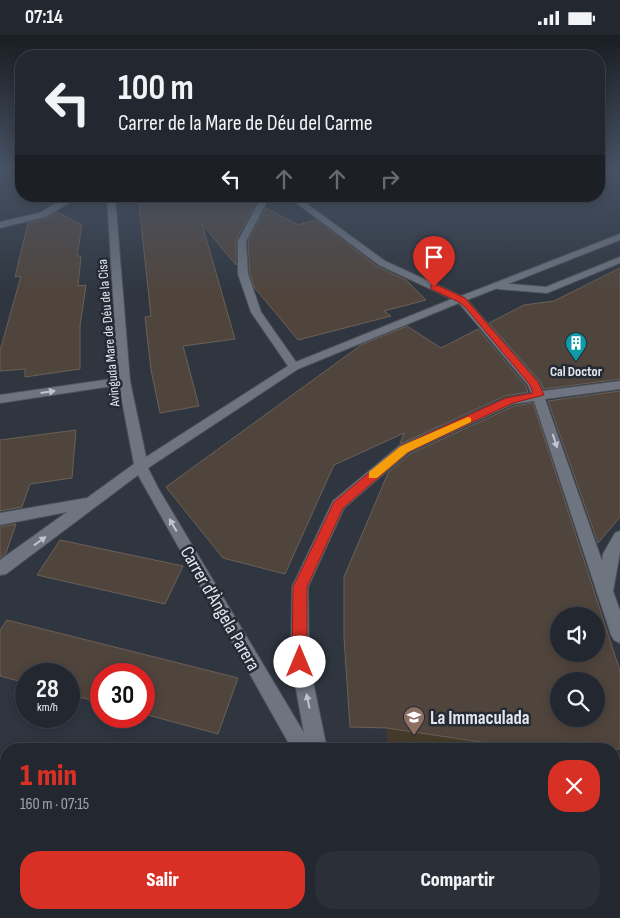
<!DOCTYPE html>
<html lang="es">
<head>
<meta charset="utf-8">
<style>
  :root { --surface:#232830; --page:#2b3038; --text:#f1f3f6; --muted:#a3a6ab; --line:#40444c; --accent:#d93025 }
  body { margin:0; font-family:"Sofia Sans Condensed",sans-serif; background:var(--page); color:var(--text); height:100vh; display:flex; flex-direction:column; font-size:19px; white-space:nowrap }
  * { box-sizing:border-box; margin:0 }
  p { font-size:16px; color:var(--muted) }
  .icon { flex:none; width:28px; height:28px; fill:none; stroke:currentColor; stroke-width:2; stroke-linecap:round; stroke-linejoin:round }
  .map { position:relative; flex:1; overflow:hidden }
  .drawer { position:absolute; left:0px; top:708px; width:620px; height:176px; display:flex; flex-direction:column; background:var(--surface); border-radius:20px 20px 0 0; box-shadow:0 2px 12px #0003,0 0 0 1px var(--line) }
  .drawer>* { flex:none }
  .banner { position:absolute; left:15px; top:15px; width:590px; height:152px; border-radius:20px; box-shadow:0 2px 12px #0003,0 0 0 1px var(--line); background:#232830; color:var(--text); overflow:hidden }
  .controls { position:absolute; left:550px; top:572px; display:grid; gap:10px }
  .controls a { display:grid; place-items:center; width:55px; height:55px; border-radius:50%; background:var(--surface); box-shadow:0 2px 12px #0003,0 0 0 1px var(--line); font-size:25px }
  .speed { position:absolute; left:15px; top:628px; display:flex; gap:10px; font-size:25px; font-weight:700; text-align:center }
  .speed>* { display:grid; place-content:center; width:65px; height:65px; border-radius:50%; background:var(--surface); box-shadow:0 2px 12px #0003,0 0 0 1px var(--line); line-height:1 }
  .speed small { font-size:12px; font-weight:400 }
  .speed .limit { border:8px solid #d22; background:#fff; color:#111 }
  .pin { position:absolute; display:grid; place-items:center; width:42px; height:42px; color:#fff; margin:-51px -21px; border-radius:50% 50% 50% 0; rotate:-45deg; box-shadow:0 0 5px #0007 }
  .pin .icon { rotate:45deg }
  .me { position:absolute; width:55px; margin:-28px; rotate:0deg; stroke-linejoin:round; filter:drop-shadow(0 0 4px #0008) }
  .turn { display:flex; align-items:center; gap:18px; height:105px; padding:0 20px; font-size:22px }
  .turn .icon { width:65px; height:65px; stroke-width:2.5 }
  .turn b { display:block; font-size:35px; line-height:42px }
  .lanes { display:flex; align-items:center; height:48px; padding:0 20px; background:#0003; justify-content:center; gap:25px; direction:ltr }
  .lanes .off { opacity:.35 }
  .round { display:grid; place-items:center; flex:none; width:52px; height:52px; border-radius:20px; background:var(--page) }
  .headline { display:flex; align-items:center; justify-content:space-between; height:85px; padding:0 20px }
  h1 { font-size:30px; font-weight:800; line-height:38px; color:var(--accent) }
  .button { display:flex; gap:10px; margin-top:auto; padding:10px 20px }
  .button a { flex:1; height:58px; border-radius:20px; background:var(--accent); color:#fff; font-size:20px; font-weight:800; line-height:58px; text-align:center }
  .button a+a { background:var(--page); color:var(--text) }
  .status { display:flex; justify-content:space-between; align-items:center; height:35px; padding:0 25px; background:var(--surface); direction:ltr }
  .status svg { height:14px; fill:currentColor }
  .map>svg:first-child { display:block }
  .education { fill:#463b2b }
  .building { fill:#50453d; stroke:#6b6057; fill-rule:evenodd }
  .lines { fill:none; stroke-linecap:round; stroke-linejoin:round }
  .service-casing { stroke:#4c525a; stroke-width:2 }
  .minor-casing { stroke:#4c525a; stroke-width:2 }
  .service { fill:#6e7581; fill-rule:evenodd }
  .minor { fill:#6e7581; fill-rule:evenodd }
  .oneway { fill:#c0c5cd }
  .route { fill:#d93025; stroke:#8d1f18 }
  .slow { fill:#f59e0b }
  .labels { text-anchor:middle; stroke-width:5; stroke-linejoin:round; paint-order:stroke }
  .far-street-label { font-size:14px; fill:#e3e7ee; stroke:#252b35 }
  .far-poi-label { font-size:14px; font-weight:bold; fill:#e3e7ee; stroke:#252b35 }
  .near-street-label { font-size:19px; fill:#e3e7ee; stroke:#252b35 }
  .near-poi-label { font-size:19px; font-weight:bold; fill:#e3e7ee; stroke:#252b35; text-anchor:start }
</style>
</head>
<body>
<div class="status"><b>07:14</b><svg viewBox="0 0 49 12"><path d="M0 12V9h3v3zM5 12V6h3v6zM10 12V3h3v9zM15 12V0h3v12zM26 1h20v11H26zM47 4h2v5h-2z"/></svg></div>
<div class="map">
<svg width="620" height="883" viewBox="0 0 620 883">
  <rect width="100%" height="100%" fill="#2f3640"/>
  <g class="education">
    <polygon points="387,693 494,709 495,714 387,714"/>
    <polygon points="434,878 505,878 505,883 435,883"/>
  </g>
  <g class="building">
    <polygon points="138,161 243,161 256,168 236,205 236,230 202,189 235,304 183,311 199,371 160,378 151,335 145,282 151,281"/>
    <polygon points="266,173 298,190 316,185 378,232 406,245 426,265 384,276 391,281 298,305 254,252 250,239 248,206"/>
    <polygon points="57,177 82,190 77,221 81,221 78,251 86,250 80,291 80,334 25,342 25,334 0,336 0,316 21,241 15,242 28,188 45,184"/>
    <polygon points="620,233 620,344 544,354 539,345 489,288 524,270 554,266"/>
    <polygon points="407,291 441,313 478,294 526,351 528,357 505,361 400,409 404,398 334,430 285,539 223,523 166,452 361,310"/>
    <polygon points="620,356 620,482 598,508 548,366"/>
    <path d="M 533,368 L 620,636 L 620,714 L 495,714 L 494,709 L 387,693 L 350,692 L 344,602 L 344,542 L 388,438 L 410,419 L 514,371 ZM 559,581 L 596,581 L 596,619 L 559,619 ZM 559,646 L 596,646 L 596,684 L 559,684 Z"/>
    <polygon points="76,395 72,443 30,449 22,472 0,476 0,405"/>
    <polygon points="16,489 6,518 0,523 0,492"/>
    <polygon points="60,505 183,531 165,569 37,540"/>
    <polygon points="7,585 238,643 218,699 144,679 144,639 101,639 101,668 69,659 69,639 26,639 26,648 0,641 0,595"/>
  </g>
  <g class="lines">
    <g class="service-casing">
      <polygon id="service" points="620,222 620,228 547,258 498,254 493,251 498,248 546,252"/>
    </g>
    <g class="minor-casing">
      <g id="minor">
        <polygon points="75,161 91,161 71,167 45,182 0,193 0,187 39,178 65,163"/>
        <path d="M 107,161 L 115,161 L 130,346 L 146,422 L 288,331 L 251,277 L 238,239 L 238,206 L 262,161 L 270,161 L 246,206 L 248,239 L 261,277 L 296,327 L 452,264 L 379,230 L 287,161 L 296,161 L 385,226 L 461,261 L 620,199 L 620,205 L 467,265 L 538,346 L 543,356 L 620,346 L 620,354 L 545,364 L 602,526 L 603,519 L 615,498 L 620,496 L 620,517 L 613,556 L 620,576 L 620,608 L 614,605 L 611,600 L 534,366 L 513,369 L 409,417 L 344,473 L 308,552 L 309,627 L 327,714 L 292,714 L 138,440 L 6,539 L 0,540 L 0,525 L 67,477 L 0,490 L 0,478 L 87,463 L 134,429 L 119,350 L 0,368 L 0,360 L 118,343 ZM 459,268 L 528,350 L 531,358 L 506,363 L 399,411 L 333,466 L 292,552 L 291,627 L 304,698 L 158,453 L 148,433 L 298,334 Z"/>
        <polygon points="614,778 620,779 620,801 614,799"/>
        <polygon points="614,868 617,870 620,883 598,883 598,878 614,878"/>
        <polygon points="385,878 410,878 413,883 388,883"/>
      </g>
    </g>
    <use href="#service" class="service"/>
    <use href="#minor" class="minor"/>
  </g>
  <defs><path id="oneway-solid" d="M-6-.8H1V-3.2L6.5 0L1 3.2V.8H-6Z" transform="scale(1.25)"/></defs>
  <g class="oneway">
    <use href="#oneway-solid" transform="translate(48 357) rotate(-8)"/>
    <use href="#oneway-solid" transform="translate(555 406) rotate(72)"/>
    <use href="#oneway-solid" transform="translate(173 490) rotate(-120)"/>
    <use href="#oneway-solid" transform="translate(40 506) rotate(-36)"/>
    <use href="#oneway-solid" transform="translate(308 666) rotate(-102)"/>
  </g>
  <linearGradient id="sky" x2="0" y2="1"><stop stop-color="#1a1e23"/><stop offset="0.52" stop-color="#475264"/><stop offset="1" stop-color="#475264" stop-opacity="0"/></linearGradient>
  <rect width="620" height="258" fill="url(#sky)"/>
  <polygon class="route" points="431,250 437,250 465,263 538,347 544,360 513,368 408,417 343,473 307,552 307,627 305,632 300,634 295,632 292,627 293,552 334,467 401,411 506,363 533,358 530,350 466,273 459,267 431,254"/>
  <polygon class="slow" points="468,382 471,383 471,387 408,417 377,443 369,443 369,437 401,411"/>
  <defs>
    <g id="building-pin" transform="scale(1.125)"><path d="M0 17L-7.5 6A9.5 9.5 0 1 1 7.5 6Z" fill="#0f9aa8" stroke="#252b35"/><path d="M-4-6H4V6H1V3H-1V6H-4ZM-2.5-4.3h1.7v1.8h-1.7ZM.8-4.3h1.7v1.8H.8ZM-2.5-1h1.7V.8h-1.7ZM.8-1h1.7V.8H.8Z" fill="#fff"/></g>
    <g id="school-pin" transform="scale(1.125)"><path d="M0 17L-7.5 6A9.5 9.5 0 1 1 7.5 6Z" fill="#8d6e63" stroke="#252b35"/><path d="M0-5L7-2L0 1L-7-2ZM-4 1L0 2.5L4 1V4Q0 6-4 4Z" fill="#fff"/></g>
  </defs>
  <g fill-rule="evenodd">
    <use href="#building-pin" x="576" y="308"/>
    <use href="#school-pin" x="414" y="682"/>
  </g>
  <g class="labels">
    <g class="far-street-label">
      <text transform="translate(108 298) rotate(-95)" y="5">Avinguda Mare de Déu de la Cisa</text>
    </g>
    <g class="far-poi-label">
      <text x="576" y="341">Cal Doctor</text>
    </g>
    <g class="near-street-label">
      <text transform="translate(221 573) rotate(60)" y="7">Carrer d'Àngela Parera</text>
    </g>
    <g class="near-poi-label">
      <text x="430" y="689">La Immaculada</text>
    </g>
  </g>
</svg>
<div class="controls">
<a><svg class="icon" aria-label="sound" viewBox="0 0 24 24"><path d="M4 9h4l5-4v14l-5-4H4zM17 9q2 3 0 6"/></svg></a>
<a><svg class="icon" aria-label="search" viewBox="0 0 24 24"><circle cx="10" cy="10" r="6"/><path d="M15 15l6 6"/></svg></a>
</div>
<div class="speed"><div>28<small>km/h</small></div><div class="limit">30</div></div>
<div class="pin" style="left:434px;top:252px;background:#d93025"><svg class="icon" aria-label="arrive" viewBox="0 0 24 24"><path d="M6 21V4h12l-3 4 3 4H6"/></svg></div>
<svg class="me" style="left:300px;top:627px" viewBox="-20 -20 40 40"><circle r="19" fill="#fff"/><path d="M0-13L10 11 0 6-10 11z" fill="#d93025"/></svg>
<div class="banner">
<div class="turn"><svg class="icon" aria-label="left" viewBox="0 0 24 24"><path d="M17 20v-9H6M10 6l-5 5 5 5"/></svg><div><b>100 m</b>Carrer de la Mare de Déu del Carme</div></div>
<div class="lanes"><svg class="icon" aria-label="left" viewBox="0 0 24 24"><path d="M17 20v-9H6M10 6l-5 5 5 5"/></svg><svg class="icon off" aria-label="ahead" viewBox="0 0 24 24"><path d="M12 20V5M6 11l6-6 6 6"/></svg><svg class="icon off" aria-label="ahead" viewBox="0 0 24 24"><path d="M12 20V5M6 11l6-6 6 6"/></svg><svg class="icon off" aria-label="right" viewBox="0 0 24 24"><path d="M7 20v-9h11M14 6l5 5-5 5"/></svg></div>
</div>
<section class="drawer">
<div class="headline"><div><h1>1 min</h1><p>160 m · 07:15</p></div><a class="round" style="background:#d93025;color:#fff"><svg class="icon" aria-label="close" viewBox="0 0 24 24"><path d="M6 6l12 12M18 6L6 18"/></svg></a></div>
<div class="button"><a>Salir</a><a>Compartir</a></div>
</section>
</div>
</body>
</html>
